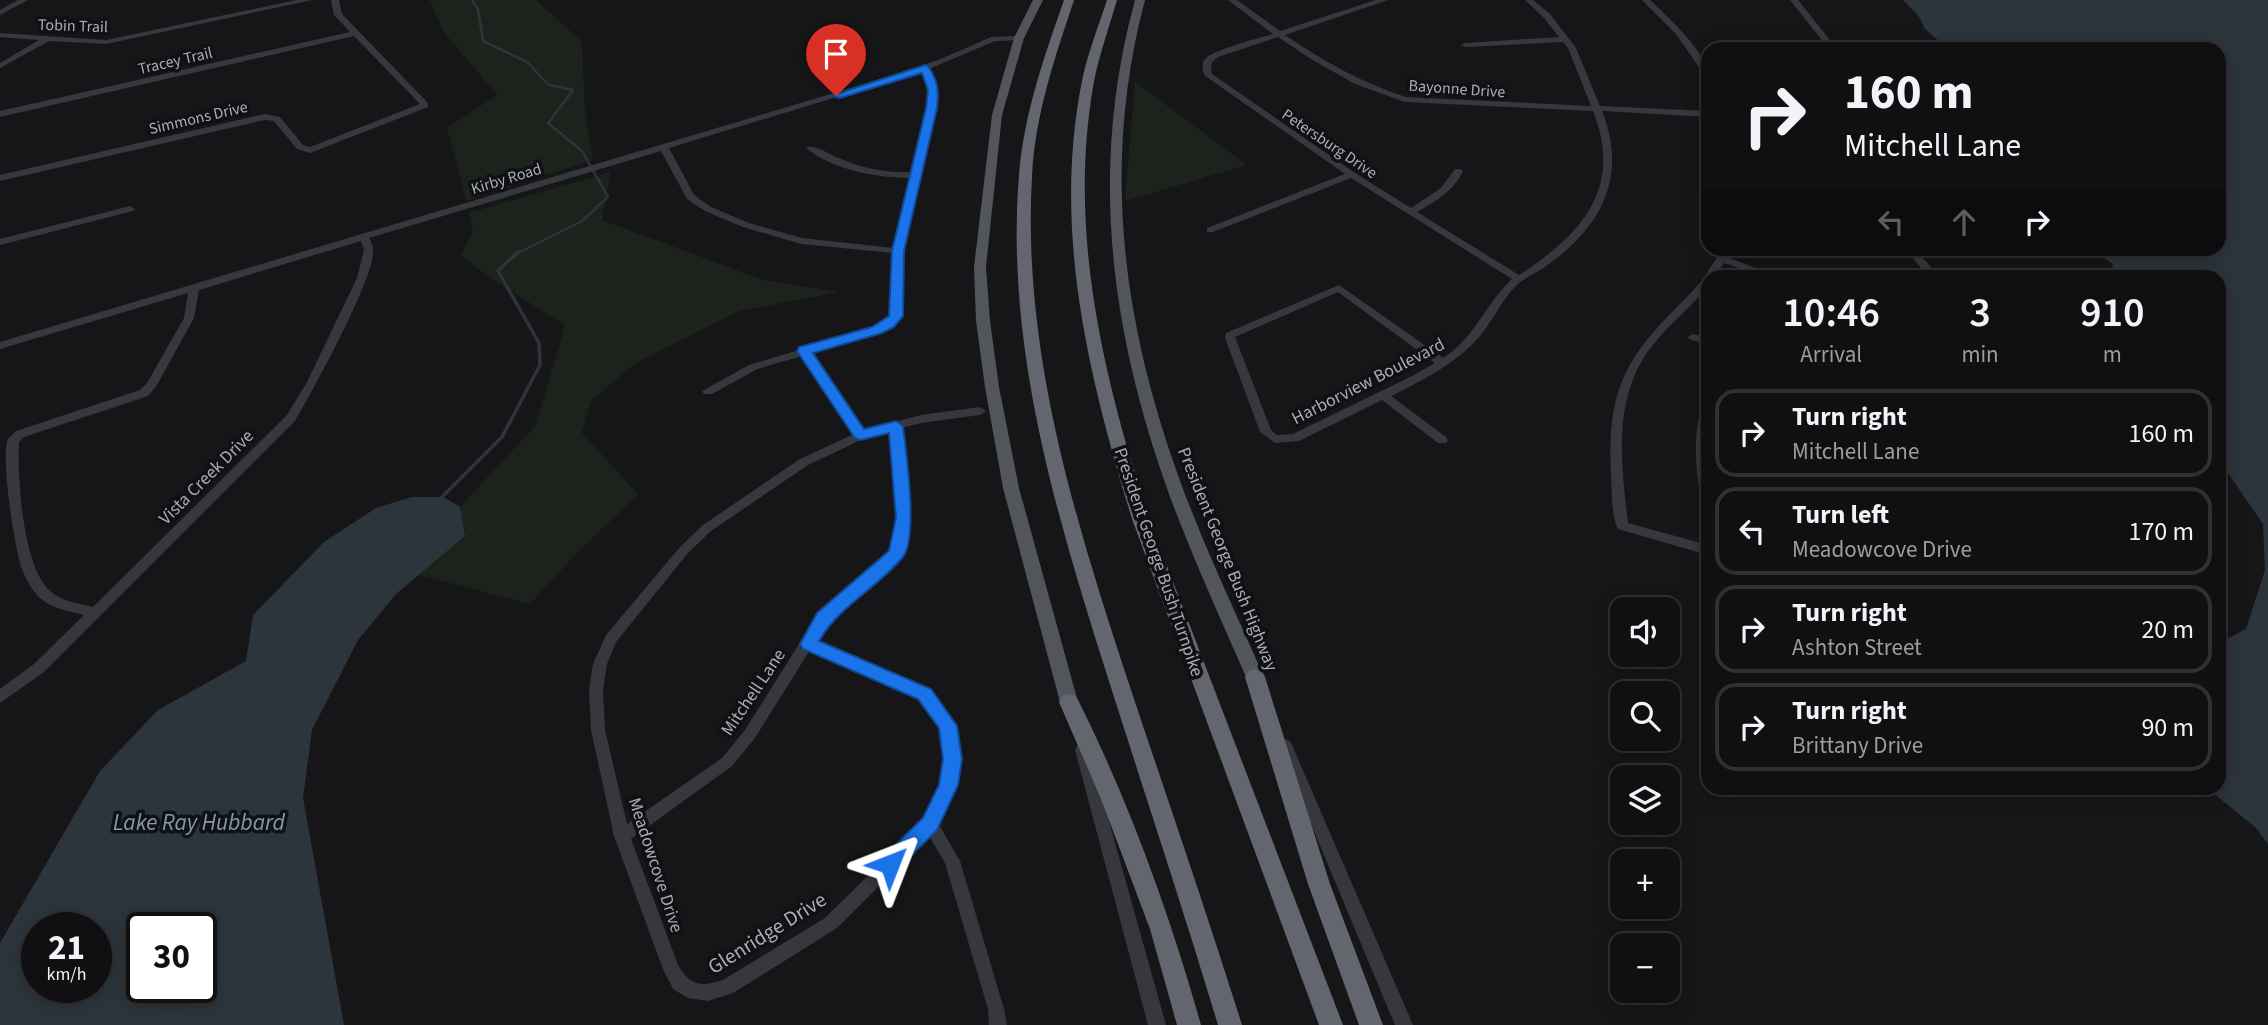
<!DOCTYPE html>
<html lang="en">
<head>
<meta charset="utf-8">
<style>
  :root { --surface:#101012; --page:#19191b; --text:#f1f3f6; --muted:#9c9d9f; --line:#303032 }
  body { margin:0; font-family:"Source Sans 3",sans-serif; background:var(--page); color:var(--text); height:100vh; display:flex; flex-direction:column; font-size:26px; white-space:nowrap }
  * { box-sizing:border-box; margin:0 }
  p { font-size:23px; color:var(--muted) }
  .icon { flex:none; width:38px; height:38px; fill:none; stroke:currentColor; stroke-width:2; stroke-linecap:round; stroke-linejoin:round }
  .map { position:relative; flex:1; overflow:hidden }
  .details { position:absolute; left:1701px; top:270px; width:525px; height:525px; display:flex; flex-direction:column; background:var(--surface); border-radius:21px; box-shadow:0 4px 18px #0003,0 0 0 2px var(--line) }
  .details>* { flex:none }
  .banner { position:absolute; left:1701px; top:42px; width:525px; height:214px; border-radius:21px; box-shadow:0 4px 18px #0003,0 0 0 2px var(--line); background:#101012; color:var(--text); overflow:hidden }
  .controls { position:absolute; left:1610px; top:597px; display:grid; gap:14px }
  .controls a { display:grid; place-items:center; width:70px; height:70px; border-radius:14px; background:var(--surface); box-shadow:0 4px 18px #0003,0 0 0 2px var(--line); font-size:35px }
  .speed { position:absolute; left:21px; top:912px; display:flex; gap:14px; font-size:35px; font-weight:700; text-align:center }
  .speed>* { display:grid; place-content:center; width:91px; height:91px; border-radius:50%; background:var(--surface); box-shadow:0 4px 18px #0003,0 0 0 2px var(--line); line-height:1 }
  .speed small { font-size:18px; font-weight:400 }
  .speed .limit { border:4px solid #111; border-radius:10px; background:#fff; color:#111 }
  .pin { position:absolute; display:grid; place-items:center; width:60px; height:60px; color:#fff; margin:-72px -30px; border-radius:50% 50% 50% 0; rotate:-45deg; box-shadow:0 0 7px #0007 }
  .pin .icon { rotate:45deg }
  .me { position:absolute; width:77px; margin:-38px; rotate:45deg; stroke-linejoin:round; filter:drop-shadow(0 0 5px #0008) }
  .turn { display:flex; align-items:center; gap:24px; height:147px; padding:0 28px; font-size:32px }
  .turn .icon { width:91px; height:91px; stroke-width:2.5 }
  .turn b { display:block; font-size:49px; line-height:60px }
  .lanes { display:flex; align-items:center; height:66px; padding:0 28px; background:#0003; justify-content:center; gap:35px; direction:ltr }
  .lanes .off { opacity:.35 }
  .eta { display:flex; justify-content:space-evenly; align-items:center; height:119px; text-align:center }
  .eta b { font-size:42px; font-weight:600; line-height:49px }
  ul { padding:0; list-style:none }
  li { display:flex; align-items:center; gap:21px; height:88px; margin:0 14px 10px; padding:0 14px; border:4px solid var(--line); border-radius:21px }
  li div { flex:1 }
  li b { display:block; font-size:26px }
  li em { font-style:normal }
  .map>svg:first-child { display:block }
  .green { fill:#1c231d }
  .water { fill:#2c353c; fill-rule:evenodd }
  .lines { fill:none; stroke-linecap:round; stroke-linejoin:round }
  .stream-far1 { stroke:#2c353c; stroke-width:2.5 }
  .stream { stroke:#2c353c; stroke-width:3.5 }
  .minor { fill:#37383d; fill-rule:evenodd }
  .major { fill:#53555c; fill-rule:evenodd }
  .highway { fill:#63666e; fill-rule:evenodd }
  .route { fill:#1a73e8; stroke:#114b97; stroke-width:2 }
  .labels { text-anchor:middle; stroke-width:7; stroke-linejoin:round; paint-order:stroke }
  .far-street-label { font-size:16px; fill:#a8adb8; stroke:#111113 }
  .street-label { font-size:18px; fill:#a8adb8; stroke:#111113 }
  .near-street-label { font-size:21px; fill:#a8adb8; stroke:#111113 }
  .near-water-label { font-size:23px; font-style:italic; fill:#7f9bb3; stroke:#111113 }
</style>
</head>
<body>
<div class="map">
<svg width="2268" height="1025" viewBox="0 0 2268 1025">
  <rect width="100%" height="100%" fill="#161618"/>
  <g class="green">
    <polygon points="430,0 536,0 582,42 585,111 593,160 466,201 447,128 497,95 443,31"/>
    <polygon points="1135,82 1247,165 1125,201"/>
    <polygon points="610,172 602,220 763,280 839,292 739,311 634,364 591,401 582,433 638,494 574,556 530,604 419,575 465,536 460,507 536,425 565,325 490,278 461,255 473,231 469,213"/>
  </g>
  <g class="water">
    <polygon points="1903,0 2268,0 2268,844 2255,827 2207,788 2219,788 2219,643 2246,629 2265,570 2263,524 2219,460 2219,276 2110,276 2113,264 2091,249 2219,248 2219,49 1948,49 1925,29 1918,15"/>
    <path d="M 412,497 L 443,497 L 460,507 L 465,536 L 396,594 L 358,640 L 312,730 L 303,798 L 344,1025 L 0,1025 L 0,943 L 100,771 L 158,710 L 246,661 L 253,615 L 324,542 L 376,508 ZM 37,928 L 96,928 L 96,987 L 37,987 ZM 142,928 L 201,928 L 201,987 L 142,987 Z"/>
  </g>
  <g class="lines">
    <polyline class="stream-far1" points="472,0 478,9 483,41 527,62 549,85 573,90 548,123 582,151 608,197 582,221 516,254"/>
    <polyline class="stream" points="441,498 502,437 540,365 539,343 498,271 518,252"/>
    <g class="minor">
      <polygon points="18,0 28,0 0,15 0,10"/>
      <polygon points="297,0 312,0 106,44 49,41 0,68 0,63 39,40 0,37 0,33 106,40"/>
      <polygon points="331,0 339,0 342,14 428,103 428,107 310,153 297,149 274,121 265,120 0,181 0,175 265,114 280,117 303,145 310,147 420,104 354,36 0,117 0,111 350,32 334,15"/>
      <path d="M 1228,0 L 1237,0 L 1280,31 L 1376,0 L 1388,0 L 1285,35 C 1323,61 1362,83 1406,97 L 1591,106 L 1568,48 L 1563,42 L 1465,47 L 1461,45 L 1465,43 L 1559,37 L 1544,18 L 1525,0 L 1533,0 L 1550,14 L 1576,48 L 1600,106 L 1708,111 L 1708,117 L 1602,111 C 1628,175 1602,226 1549,264 C 1539,272 1527,276 1518,284 C 1502,298 1493,321 1480,336 C 1456,364 1423,380 1391,396 L 1446,437 L 1448,440 L 1446,443 L 1438,443 L 1382,400 L 1299,441 L 1275,443 L 1260,432 L 1225,338 L 1226,333 L 1339,285 L 1443,358 C 1474,339 1486,303 1512,279 L 1351,178 L 1213,232 L 1207,232 L 1207,228 L 1345,174 L 1204,75 C 1203,69 1201,64 1205,59 C 1213,50 1259,38 1273,34 ZM 1278,37 L 1311,59 L 1355,84 L 1405,102 L 1593,111 C 1624,188 1581,235 1519,275 L 1417,212 C 1436,201 1454,191 1463,171 L 1461,169 L 1455,169 L 1441,188 L 1411,208 L 1355,173 L 1212,74 C 1210,63 1211,61 1221,56 ZM 1338,292 L 1435,363 L 1412,376 L 1293,434 L 1277,435 L 1271,430 L 1235,337 Z"/>
      <path d="M 1642,0 L 1650,0 C 1667,16 1708,53 1708,76 L 1705,76 L 1676,34 Z"/>
      <polygon points="1790,0 1798,0 1837,49 1829,49"/>
      <path d="M 1019,36 L 1023,38 L 1022,40 L 995,41 L 929,69 L 936,88 L 936,108 L 903,251 L 901,316 L 893,326 L 881,332 L 811,353 L 864,430 L 921,415 L 980,407 L 986,411 L 980,415 L 921,423 L 902,428 L 910,518 L 903,554 L 828,622 L 816,641 L 930,690 L 953,722 L 960,759 L 956,785 L 938,823 L 960,861 L 1004,1009 L 1007,1025 L 989,1025 L 988,1009 L 945,863 L 929,836 L 837,928 L 733,993 L 708,1001 L 688,998 L 673,989 L 663,969 L 614,836 L 591,730 L 589,690 L 593,664 L 606,635 L 680,547 L 703,525 L 800,459 L 854,434 L 802,356 L 757,369 L 712,394 L 704,394 L 702,391 L 749,365 L 799,350 L 800,348 L 807,347 C 830,340 875,333 891,315 L 893,253 L 801,244 L 743,227 L 705,211 L 687,199 L 661,151 L 369,238 C 371,242 373,245 373,249 C 377,274 311,394 295,421 L 44,672 L 0,703 L 0,689 L 34,664 L 84,615 C 69,611 50,608 39,597 C 31,589 26,579 22,569 C 15,550 0,455 8,439 C 9,438 15,432 16,431 L 140,390 L 147,383 L 184,318 L 188,293 L 0,349 L 0,342 L 901,73 L 943,58 L 991,37 ZM 922,71 C 936,103 920,140 912,172 C 885,173 860,168 836,157 C 827,153 814,143 806,148 C 833,170 877,178 911,178 L 894,248 L 802,238 L 749,223 L 711,207 L 694,195 L 669,148 ZM 361,241 L 364,250 L 357,278 L 307,382 L 287,415 L 93,607 C 77,603 59,601 48,589 C 23,564 17,477 19,442 L 24,437 L 148,396 L 157,385 L 194,318 L 199,290 ZM 891,431 L 898,518 L 891,552 L 818,614 L 745,730 L 722,758 L 627,824 L 605,730 L 603,690 L 607,664 L 616,642 L 688,553 L 711,531 L 808,465 L 865,438 ZM 810,650 L 920,698 L 941,728 L 946,759 L 942,785 L 925,819 L 825,918 L 723,980 C 700,987 690,986 678,965 L 631,839 L 732,766 L 755,738 Z"/>
      <polygon points="130,206 135,209 133,211 0,245 0,239"/>
      <path d="M 1723,248 L 1733,248 L 1727,257 L 1776,276 L 1763,276 L 1724,263 L 1715,276 L 1708,276 L 1708,286 C 1691,307 1669,324 1652,346 C 1612,396 1621,464 1628,523 L 1708,545 L 1708,555 L 1618,529 C 1611,514 1612,493 1611,476 C 1607,394 1622,361 1680,304 C 1689,296 1697,285 1706,277 L 1705,276 Z"/>
      <polygon points="1904,248 1915,248 1938,276 1928,276"/>
      <polygon points="1693,334 1708,338 1708,345 1689,339 1688,337"/>
      <path d="M 1708,401 L 1708,509 L 1702,505 C 1696,470 1692,439 1702,405 Z"/>
      <polygon points="1285,739 1290,741 1292,745 1413,1025 1395,1025 1278,745 1280,741"/>
      <polygon points="1082,744 1087,746 1089,750 1166,1025 1148,1025 1075,750 1077,746"/>
    </g>
    <g class="major">
      <polygon points="1033,0 1043,0 1024,38 1002,115 986,267 990,321 999,387 1019,488 1078,702 1075,707 1069,709 1063,707 1060,702 1003,488 985,387 976,321 974,267 992,115 1014,38"/>
      <path d="M 1135,0 L 1145,0 C 1098,176 1126,345 1192,512 C 1214,568 1240,622 1264,677 L 1261,682 L 1255,684 L 1249,682 L 1246,677 C 1222,622 1197,567 1175,510 C 1112,342 1087,175 1135,0 Z"/>
    </g>
    <g class="highway">
      <path d="M 1064,0 L 1074,0 C 1055,57 1035,115 1032,176 C 1022,350 1074,517 1128,681 C 1166,795 1206,910 1242,1025 L 1218,1025 C 1183,908 1144,792 1107,675 C 1056,514 1005,346 1019,175 C 1024,114 1044,57 1064,0 Z"/>
      <path d="M 1107,0 L 1117,0 C 1109,28 1098,58 1093,87 C 1068,235 1104,378 1149,519 L 1343,1025 L 1319,1025 L 1132,519 C 1089,378 1053,234 1081,86 C 1086,57 1098,28 1107,0 Z"/>
      <polygon points="1255,669 1262,671 1265,677 1330,884 1383,1025 1359,1025 1308,884 1245,677 1248,671"/>
      <path d="M 1069,694 L 1076,696 C 1129,801 1169,912 1201,1025 L 1177,1025 L 1150,929 L 1101,799 L 1059,702 L 1062,696 Z"/>
    </g>
  </g>
  <path class="route" d="M 925,65 L 928,66 C 938,81 939,91 937,108 L 904,251 L 903,316 L 894,327 L 882,333 L 813,353 L 864,429 L 896,421 L 903,426 C 906,453 919,539 902,558 C 876,589 839,606 819,641 L 931,689 L 957,726 L 962,759 L 958,785 L 937,830 L 897,870 L 890,873 L 883,870 L 880,864 L 883,857 L 923,818 L 939,785 L 943,759 L 939,728 L 918,699 L 803,649 L 800,644 L 817,613 L 889,551 L 896,518 L 889,433 L 861,440 L 855,438 L 797,351 L 799,347 L 872,327 L 889,316 L 892,251 L 926,108 L 928,90 L 922,73 L 840,98 L 830,96 Z"/>
  <g class="labels">
    <g class="far-street-label">
      <text transform="translate(73 25) rotate(2)" y="6">Tobin Trail</text>
      <text transform="translate(175 60) rotate(-13)" y="6">Tracey Trail</text>
      <text transform="translate(1457 88) rotate(4)" y="6">Bayonne Drive</text>
      <text transform="translate(198 117) rotate(-13)" y="6">Simmons Drive</text>
      <text transform="translate(1330 143) rotate(34)" y="6">Petersburg Drive</text>
      <text transform="translate(506 178) rotate(-17)" y="6">Kirby Road</text>
    </g>
    <g class="street-label">
      <text transform="translate(1368 381) rotate(-27)" y="6">Harborview Boulevard</text>
      <text transform="translate(206 477) rotate(-45)" y="6">Vista Creek Drive</text>
      <text transform="translate(1228 559) rotate(68)" y="6">President George Bush Highway</text>
      <text transform="translate(1159 562) rotate(71)" y="6">President George Bush Turnpike</text>
      <text transform="translate(753 692) rotate(-56)" y="6">Mitchell Lane</text>
      <text transform="translate(656 865) rotate(72)" y="6">Meadowcove Drive</text>
    </g>
    <g class="near-street-label">
      <text transform="translate(767 933) rotate(-32)" y="7">Glenridge Drive</text>
    </g>
    <g class="near-water-label">
      <text x="199" y="830">Lake Ray Hubbard</text>
    </g>
  </g>
</svg>
<div class="controls">
<a><svg class="icon" aria-label="sound" viewBox="0 0 24 24"><path d="M4 9h4l5-4v14l-5-4H4zM17 9q2 3 0 6"/></svg></a>
<a><svg class="icon" aria-label="search" viewBox="0 0 24 24"><circle cx="10" cy="10" r="6"/><path d="M15 15l6 6"/></svg></a>
<a><svg class="icon" aria-label="layers" viewBox="0 0 24 24"><path d="M12 4l9 5-9 5-9-5zM3 14l9 5 9-5"/></svg></a>
<a>+</a>
<a>−</a>
</div>
<div class="speed"><div>21<small>km/h</small></div><div class="limit">30</div></div>
<div class="pin" style="left:836px;top:96px;background:#d93025"><svg class="icon" aria-label="arrive" viewBox="0 0 24 24"><path d="M6 21V4h12l-3 4 3 4H6"/></svg></div>
<svg class="me" style="left:890px;top:864px" viewBox="-20 -20 40 40"><path d="M0-17L14 15 0 8-14 15z" fill="#1a73e8" stroke="#fff" stroke-width="4"/></svg>
<div class="banner">
<div class="turn"><svg class="icon" aria-label="right" viewBox="0 0 24 24"><path d="M7 20v-9h11M14 6l5 5-5 5"/></svg><div><b>160 m</b>Mitchell Lane</div></div>
<div class="lanes"><svg class="icon off" aria-label="left" viewBox="0 0 24 24"><path d="M17 20v-9H6M10 6l-5 5 5 5"/></svg><svg class="icon off" aria-label="ahead" viewBox="0 0 24 24"><path d="M12 20V5M6 11l6-6 6 6"/></svg><svg class="icon" aria-label="right" viewBox="0 0 24 24"><path d="M7 20v-9h11M14 6l5 5-5 5"/></svg></div>
</div>
<section class="details">
<div class="eta">
<div><b>10:46</b><p>Arrival</p></div>
<div><b>3</b><p>min</p></div>
<div><b>910</b><p>m</p></div>
</div>
<ul>
<li><svg class="icon" aria-label="right" viewBox="0 0 24 24"><path d="M7 20v-9h11M14 6l5 5-5 5"/></svg><div><b>Turn right</b><p>Mitchell Lane</p></div><em>160 m</em></li>
<li><svg class="icon" aria-label="left" viewBox="0 0 24 24"><path d="M17 20v-9H6M10 6l-5 5 5 5"/></svg><div><b>Turn left</b><p>Meadowcove Drive</p></div><em>170 m</em></li>
<li><svg class="icon" aria-label="right" viewBox="0 0 24 24"><path d="M7 20v-9h11M14 6l5 5-5 5"/></svg><div><b>Turn right</b><p>Ashton Street</p></div><em>20 m</em></li>
<li><svg class="icon" aria-label="right" viewBox="0 0 24 24"><path d="M7 20v-9h11M14 6l5 5-5 5"/></svg><div><b>Turn right</b><p>Brittany Drive</p></div><em>90 m</em></li>
</ul>
</section>
</div>
</body>
</html>
